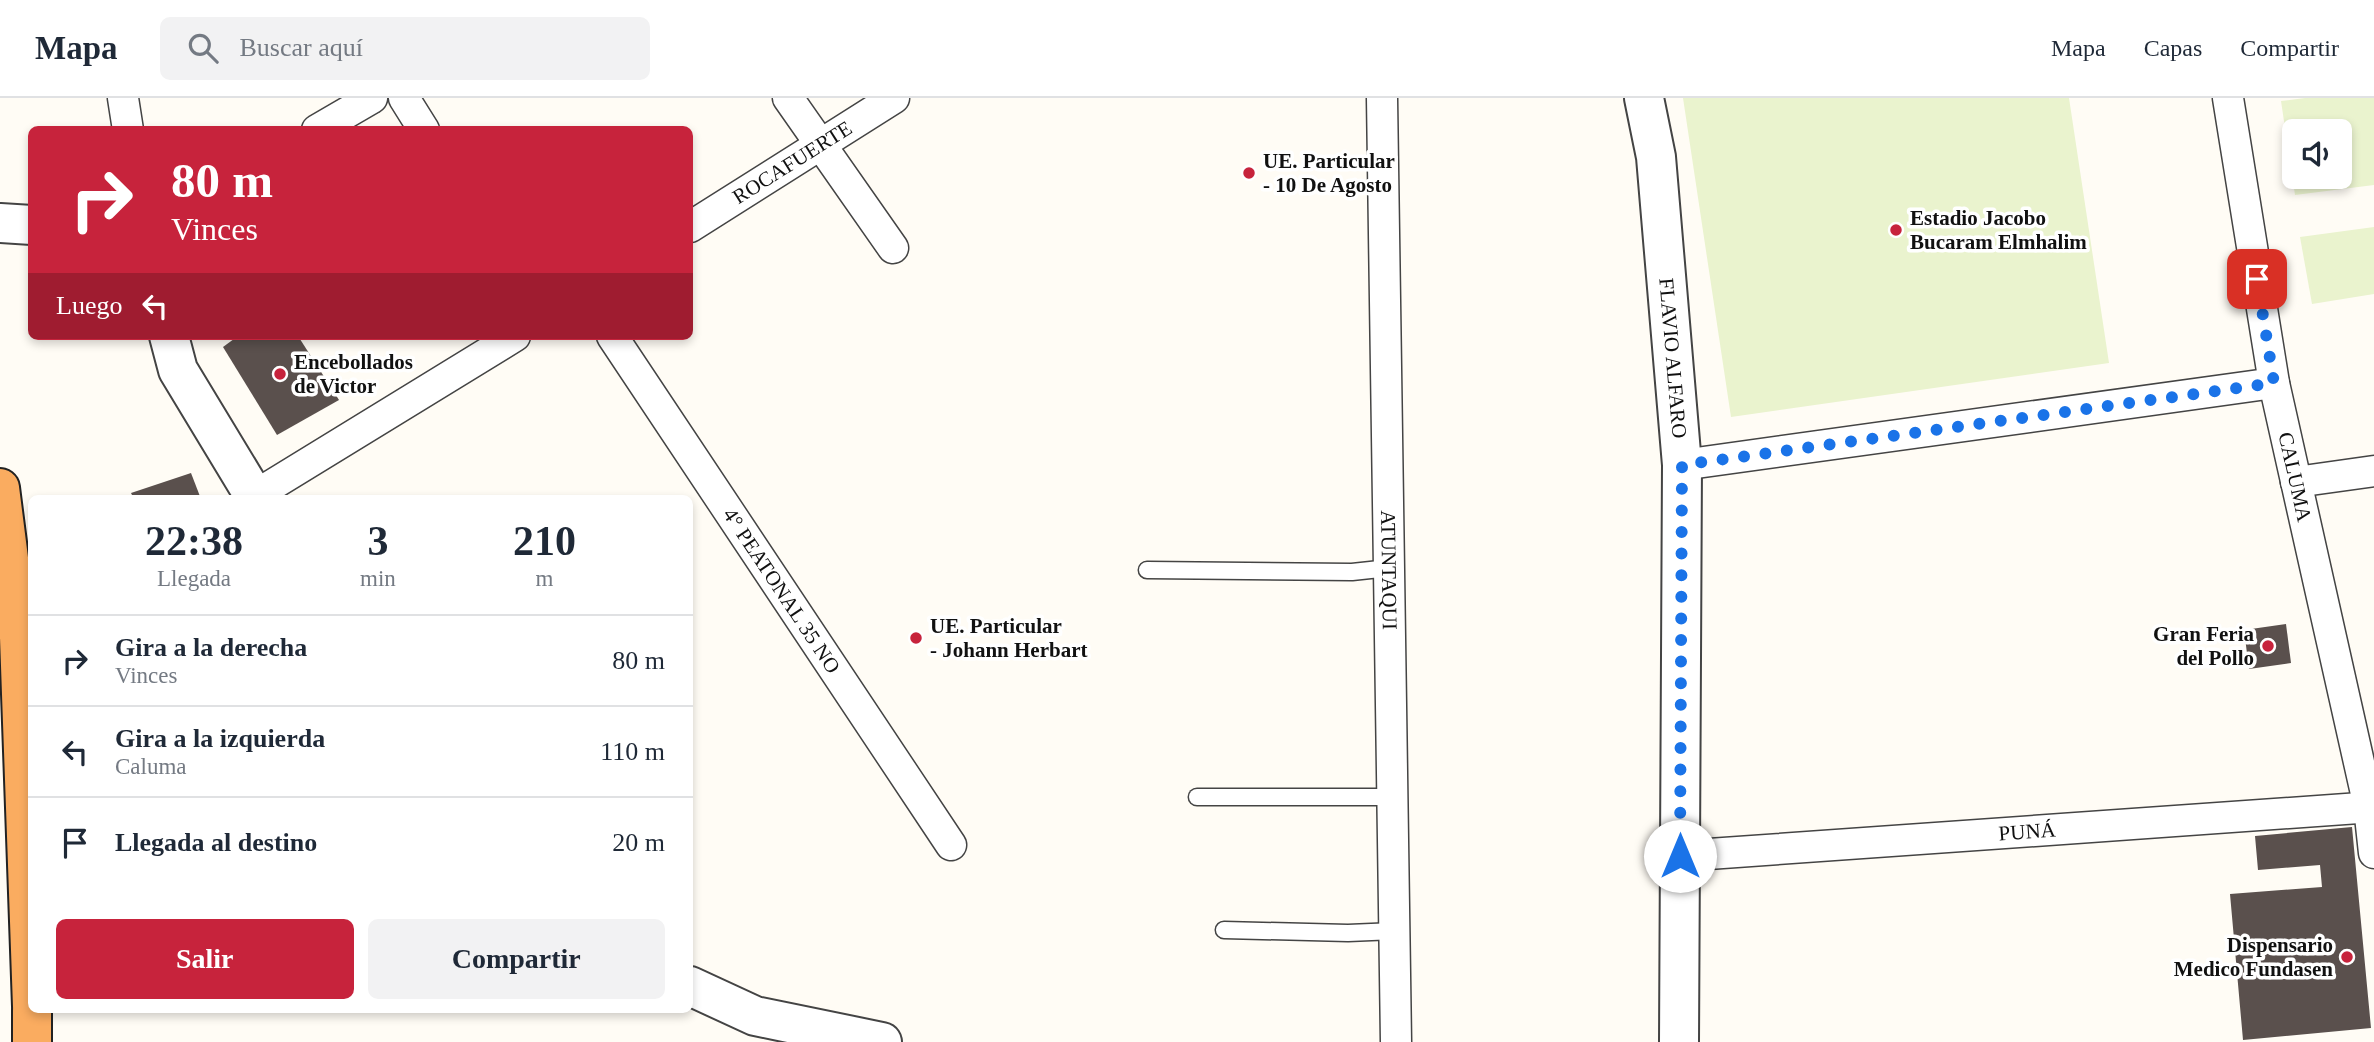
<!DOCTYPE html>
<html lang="es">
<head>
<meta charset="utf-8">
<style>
  :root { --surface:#fff; --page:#f2f2f3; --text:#1f2937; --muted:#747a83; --line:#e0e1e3; --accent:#c7233c }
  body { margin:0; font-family:"Times New Roman",serif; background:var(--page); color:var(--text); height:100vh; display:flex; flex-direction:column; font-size:26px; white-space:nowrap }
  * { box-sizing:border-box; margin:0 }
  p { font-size:23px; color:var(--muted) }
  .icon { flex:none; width:38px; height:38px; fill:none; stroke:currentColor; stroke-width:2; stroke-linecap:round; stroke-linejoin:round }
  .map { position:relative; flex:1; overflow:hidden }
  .details { position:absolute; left:28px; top:397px; width:665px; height:518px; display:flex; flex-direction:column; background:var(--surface); border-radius:10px; box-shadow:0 4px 10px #0003 }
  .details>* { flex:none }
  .hud { position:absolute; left:28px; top:28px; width:665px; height:214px; border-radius:10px; box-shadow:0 4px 10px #0003; background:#c7233c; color:#fff; overflow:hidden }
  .buttons { position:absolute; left:2282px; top:21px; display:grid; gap:14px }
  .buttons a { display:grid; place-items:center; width:70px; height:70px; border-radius:10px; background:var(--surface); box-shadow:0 4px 10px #0003; font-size:35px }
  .pin { position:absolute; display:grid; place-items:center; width:60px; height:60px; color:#fff; margin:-30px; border-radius:14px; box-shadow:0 4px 10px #0006 }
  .me { position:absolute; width:77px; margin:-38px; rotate:0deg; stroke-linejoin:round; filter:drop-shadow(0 0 5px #0008) }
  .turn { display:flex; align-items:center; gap:24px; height:147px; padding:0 28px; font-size:32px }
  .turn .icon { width:91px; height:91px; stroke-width:2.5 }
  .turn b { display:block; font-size:49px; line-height:60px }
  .then { display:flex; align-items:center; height:66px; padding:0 28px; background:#0003; gap:14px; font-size:26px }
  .eta { display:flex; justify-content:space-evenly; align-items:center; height:119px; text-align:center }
  .eta b { font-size:42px; font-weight:700; line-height:49px }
  .primary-button { display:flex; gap:14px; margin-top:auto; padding:14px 28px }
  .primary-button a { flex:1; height:80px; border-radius:10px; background:var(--accent); color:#fff; font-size:28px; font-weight:700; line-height:80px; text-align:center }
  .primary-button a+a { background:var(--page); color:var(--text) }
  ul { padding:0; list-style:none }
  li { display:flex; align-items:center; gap:21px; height:91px; padding:0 28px; border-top:2px solid var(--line) }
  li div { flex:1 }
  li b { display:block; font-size:26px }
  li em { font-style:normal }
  header { display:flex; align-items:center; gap:42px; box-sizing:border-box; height:98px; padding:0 35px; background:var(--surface); border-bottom:2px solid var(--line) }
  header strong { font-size:33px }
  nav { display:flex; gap:38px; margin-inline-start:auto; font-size:24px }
  .search { width:490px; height:63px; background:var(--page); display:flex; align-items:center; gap:18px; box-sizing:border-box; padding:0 24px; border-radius:10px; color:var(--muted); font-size:26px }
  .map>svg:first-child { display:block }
  .pitch { fill:#eaf3ce; fill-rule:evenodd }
  .building { fill:#5a504d }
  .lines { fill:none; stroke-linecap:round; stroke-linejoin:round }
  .service-casing { stroke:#444; stroke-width:19 }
  .minor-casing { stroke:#444; stroke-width:33 }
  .tertiary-casing { stroke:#444; stroke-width:42 }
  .trunk-casing { stroke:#222; stroke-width:42 }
  .service { stroke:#fff; stroke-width:16 }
  .minor { stroke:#fff; stroke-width:30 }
  .tertiary { stroke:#fff; stroke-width:38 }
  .trunk { stroke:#faac60; stroke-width:38 }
  .route { stroke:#1a73e8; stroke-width:12; stroke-dasharray:0 21.6 }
  .poi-dot { fill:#c7233c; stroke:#fff; stroke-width:2.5 }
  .labels { text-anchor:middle; stroke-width:7; stroke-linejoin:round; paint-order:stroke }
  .poi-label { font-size:21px; font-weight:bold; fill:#111; stroke:#fff; text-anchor:start }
  .street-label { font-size:21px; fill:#111; stroke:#fff }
</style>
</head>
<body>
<header>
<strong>Mapa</strong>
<div class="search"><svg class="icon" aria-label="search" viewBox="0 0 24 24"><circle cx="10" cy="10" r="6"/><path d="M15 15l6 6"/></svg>Buscar aquí</div>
<nav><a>Mapa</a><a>Capas</a><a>Compartir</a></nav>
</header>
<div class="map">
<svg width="2374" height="944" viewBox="0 0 2374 944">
  <rect width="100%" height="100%" fill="#fffcf5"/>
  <g class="pitch">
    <polygon points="1683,0 2069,0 2109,265 1731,319"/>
    <path d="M 2305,0 L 2374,0 L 2374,87 L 2295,97 L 2281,3 ZM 2294,33 L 2340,33 L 2340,79 L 2294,79 Z"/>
    <polygon points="2374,129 2374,196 2312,206 2300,139"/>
  </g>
  <g class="building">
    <polygon points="238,238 298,238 339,302 277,337 223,249"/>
    <polygon points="191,375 201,401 134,401 131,395"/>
    <polygon points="2286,526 2291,565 2249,571 2244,532"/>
    <polygon points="2352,729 2371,930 2243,942 2230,796 2322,789 2320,767 2258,772 2255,738"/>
  </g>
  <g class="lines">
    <g class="service-casing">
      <g id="service">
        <polyline points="1147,472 1352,474 1389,470"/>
        <polyline points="1197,699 1394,699"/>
        <polyline points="1224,832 1348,835 1395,833"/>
      </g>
    </g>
    <g class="minor-casing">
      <g id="minor">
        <polyline points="123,0 128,32"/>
        <polyline points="404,0 424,32"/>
        <polyline points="788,0 893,150"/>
        <path id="s1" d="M 1382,0 L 1396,944"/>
        <path id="s2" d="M 2228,0 L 2274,285 L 2369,709 L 2374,755"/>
        <polyline points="317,32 372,0"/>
        <path id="s3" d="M 690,129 L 894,0"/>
        <path id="s4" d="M 612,238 L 951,747"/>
        <polyline points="1682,367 2274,285"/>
        <polyline points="2296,384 2374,373"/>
        <polyline points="254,398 515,238"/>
        <path id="s5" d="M 1680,758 L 2374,709"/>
      </g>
    </g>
    <g class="tertiary-casing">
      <g id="tertiary">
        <path id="s6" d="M 1644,0 L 1656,59 L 1682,367 L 1679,944"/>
        <polyline points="0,125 32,127"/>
        <polyline points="169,238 178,272 256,401"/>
        <polyline points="690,888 755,918 882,944"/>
      </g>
    </g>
    <g class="trunk-casing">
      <g id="trunk">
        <polyline points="0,390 19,539 32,908"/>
        <polyline points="32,912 32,944"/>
      </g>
    </g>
    <use href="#service" class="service"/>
    <use href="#minor" class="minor"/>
    <use href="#tertiary" class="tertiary"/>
    <use href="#trunk" class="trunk"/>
  </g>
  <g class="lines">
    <polyline class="route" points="1680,758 1682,367 2274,285 2257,181"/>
  </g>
  <g class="poi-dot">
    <circle cx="1249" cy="75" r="7"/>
    <circle cx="1896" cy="132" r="7"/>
    <circle cx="280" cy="276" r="7"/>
    <circle cx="916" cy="540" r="7"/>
    <circle cx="2268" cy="548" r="7"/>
    <circle cx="2347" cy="859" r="7"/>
  </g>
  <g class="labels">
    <g class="poi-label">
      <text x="1263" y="70">UE. Particular<tspan x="1263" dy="24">- 10 De Agosto</tspan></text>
      <text x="1910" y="127">Estadio Jacobo<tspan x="1910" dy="24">Bucaram Elmhalim</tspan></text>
      <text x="294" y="271">Encebollados<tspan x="294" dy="24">de Victor</tspan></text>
      <text x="930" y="535">UE. Particular<tspan x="930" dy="24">- Johann Herbart</tspan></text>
      <text x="2254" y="543" text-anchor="end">Gran Feria<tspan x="2254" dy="24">del Pollo</tspan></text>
      <text x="2333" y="854" text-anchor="end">Dispensario<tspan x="2333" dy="24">Medico Fundasen</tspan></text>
    </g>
    <g class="street-label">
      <text dy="7" stroke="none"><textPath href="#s3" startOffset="121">ROCAFUERTE</textPath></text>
      <text dy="7" stroke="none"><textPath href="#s6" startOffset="262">FLAVIO ALFARO</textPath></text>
      <text dy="7" stroke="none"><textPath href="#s2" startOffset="385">CALUMA</textPath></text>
      <text dy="7" stroke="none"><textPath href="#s1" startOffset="472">ATUNTAQUI</textPath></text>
      <text dy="7" stroke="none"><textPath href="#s4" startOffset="306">4° PEATONAL 35 NO</textPath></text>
      <text dy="7" stroke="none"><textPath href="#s5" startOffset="348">PUNÁ</textPath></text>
    </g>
  </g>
</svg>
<div class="buttons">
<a><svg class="icon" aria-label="sound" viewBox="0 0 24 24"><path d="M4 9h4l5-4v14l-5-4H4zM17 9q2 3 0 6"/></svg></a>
</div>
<div class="pin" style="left:2257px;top:181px;background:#d93025"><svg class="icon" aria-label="arrive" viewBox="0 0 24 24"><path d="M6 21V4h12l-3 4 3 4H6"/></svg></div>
<svg class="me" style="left:1680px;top:758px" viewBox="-20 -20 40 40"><circle r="19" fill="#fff"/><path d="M0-13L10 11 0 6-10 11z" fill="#1a73e8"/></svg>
<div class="hud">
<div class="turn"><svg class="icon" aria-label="right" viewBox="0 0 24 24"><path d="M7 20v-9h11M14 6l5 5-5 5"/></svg><div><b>80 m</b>Vinces</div></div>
<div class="then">Luego<svg class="icon" aria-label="left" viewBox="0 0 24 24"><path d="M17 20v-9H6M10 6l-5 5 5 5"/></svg></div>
</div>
<section class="details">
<div class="eta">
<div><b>22:38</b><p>Llegada</p></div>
<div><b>3</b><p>min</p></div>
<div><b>210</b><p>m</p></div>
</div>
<ul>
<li><svg class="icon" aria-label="right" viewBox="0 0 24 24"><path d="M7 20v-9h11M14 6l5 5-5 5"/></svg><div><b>Gira a la derecha</b><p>Vinces</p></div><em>80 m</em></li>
<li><svg class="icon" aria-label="left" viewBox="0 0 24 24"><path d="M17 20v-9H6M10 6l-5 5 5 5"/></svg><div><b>Gira a la izquierda</b><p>Caluma</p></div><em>110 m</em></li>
<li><svg class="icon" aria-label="arrive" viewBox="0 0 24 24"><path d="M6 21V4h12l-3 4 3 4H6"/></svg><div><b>Llegada al destino</b></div><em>20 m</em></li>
</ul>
<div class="primary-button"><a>Salir</a><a>Compartir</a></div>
</section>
</div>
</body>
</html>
